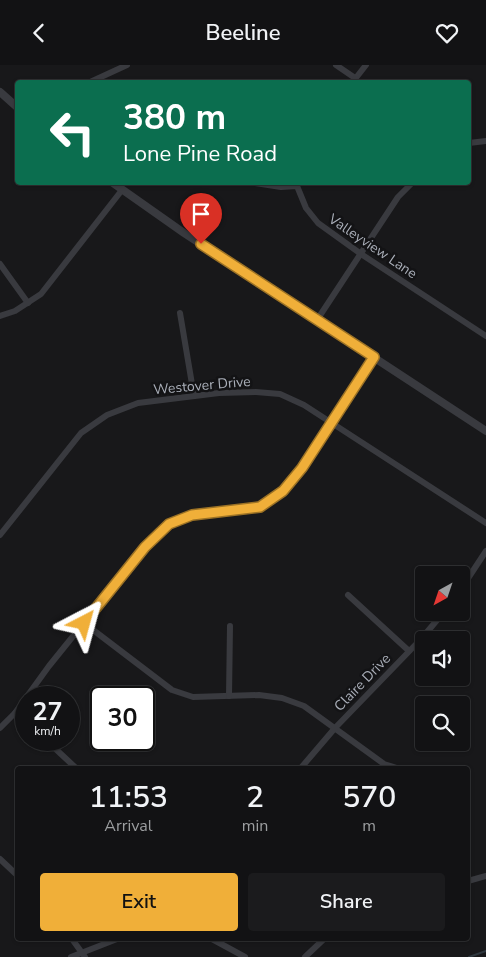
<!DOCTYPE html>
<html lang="en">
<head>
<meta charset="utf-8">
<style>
  :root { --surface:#121214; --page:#1b1b1d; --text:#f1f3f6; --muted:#9c9ea0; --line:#313234; --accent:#f0af39 }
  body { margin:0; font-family:"Nunito Sans",sans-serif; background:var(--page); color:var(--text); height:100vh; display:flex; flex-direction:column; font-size:19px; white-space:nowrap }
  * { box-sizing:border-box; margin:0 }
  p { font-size:16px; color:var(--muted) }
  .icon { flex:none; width:28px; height:28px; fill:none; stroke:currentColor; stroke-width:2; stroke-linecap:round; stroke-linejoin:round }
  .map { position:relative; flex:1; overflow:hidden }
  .panel { position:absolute; left:15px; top:701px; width:455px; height:175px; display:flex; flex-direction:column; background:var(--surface); border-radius:5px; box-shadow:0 1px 4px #0004,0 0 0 1px var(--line) }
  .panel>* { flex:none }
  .hud { position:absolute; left:15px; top:15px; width:456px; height:105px; border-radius:5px; box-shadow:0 1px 4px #0004,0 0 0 1px var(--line); background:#0b6e4f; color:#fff; overflow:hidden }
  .needle { width:32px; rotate:220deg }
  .fabs { position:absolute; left:415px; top:501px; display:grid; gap:10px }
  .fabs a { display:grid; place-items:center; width:55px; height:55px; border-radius:5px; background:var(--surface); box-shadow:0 1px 4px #0004,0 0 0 1px var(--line); font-size:25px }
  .speed { position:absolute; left:15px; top:621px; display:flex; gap:10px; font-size:25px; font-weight:700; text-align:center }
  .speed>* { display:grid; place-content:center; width:65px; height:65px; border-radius:50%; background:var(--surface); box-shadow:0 1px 4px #0004,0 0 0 1px var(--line); line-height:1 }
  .speed small { font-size:12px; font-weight:400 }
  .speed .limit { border:2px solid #111; border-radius:8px; background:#fff; color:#111 }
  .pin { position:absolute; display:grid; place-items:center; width:42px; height:42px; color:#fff; margin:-51px -21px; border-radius:50% 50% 50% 0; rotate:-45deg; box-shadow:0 0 5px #0007 }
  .pin .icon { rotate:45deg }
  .me { position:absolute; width:55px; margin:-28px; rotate:39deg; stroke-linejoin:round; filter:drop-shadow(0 0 4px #0008) }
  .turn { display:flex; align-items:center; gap:18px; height:105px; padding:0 25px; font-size:22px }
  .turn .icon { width:65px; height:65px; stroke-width:2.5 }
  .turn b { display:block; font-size:35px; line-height:42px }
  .eta { display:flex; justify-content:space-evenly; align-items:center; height:85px; text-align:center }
  .eta b { font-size:30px; font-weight:600; line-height:35px }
  .button { display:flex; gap:10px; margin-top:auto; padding:10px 25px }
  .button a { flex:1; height:58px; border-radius:5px; background:var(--accent); color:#111; font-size:20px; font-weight:600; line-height:58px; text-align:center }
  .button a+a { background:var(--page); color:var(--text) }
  header { display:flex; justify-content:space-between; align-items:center; height:65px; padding:0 25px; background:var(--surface); font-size:22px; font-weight:600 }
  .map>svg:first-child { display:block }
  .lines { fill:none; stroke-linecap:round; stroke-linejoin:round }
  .stream { stroke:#2e373e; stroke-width:2 }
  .minor { stroke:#393a3f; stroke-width:6 }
  .tertiary { stroke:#393a3f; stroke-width:8 }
  .route-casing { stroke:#9c7225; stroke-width:12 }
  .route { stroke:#f0af39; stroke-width:9 }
  .labels { text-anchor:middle; stroke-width:5; stroke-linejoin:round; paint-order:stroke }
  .street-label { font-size:14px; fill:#aaafb9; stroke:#131315 }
</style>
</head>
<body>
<header><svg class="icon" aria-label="back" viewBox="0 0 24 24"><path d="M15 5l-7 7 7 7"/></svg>Beeline<svg class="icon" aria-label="heart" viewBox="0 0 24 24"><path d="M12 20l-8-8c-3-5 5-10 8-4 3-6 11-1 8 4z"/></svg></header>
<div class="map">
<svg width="486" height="892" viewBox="0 0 486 892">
  <rect width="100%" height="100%" fill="#18181a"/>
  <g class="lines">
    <polyline class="stream" points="469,892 486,886"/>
    <g class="minor">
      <polyline points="336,0 355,13"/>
      <polyline points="88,18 127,0"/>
      <polyline points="352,18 366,0"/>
      <polyline points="469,78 486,76"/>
      <polyline points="255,118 281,122 297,121 306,143 318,158 361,189 486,271"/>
      <polyline points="0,199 28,238"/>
      <polyline points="180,248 194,331"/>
      <polyline points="0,251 15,246 41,229 122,125"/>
      <polyline points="317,255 398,132 412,118"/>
      <polyline points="0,470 81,368 107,350 138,338 219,328 256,327 280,329 304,340 486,458"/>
      <polyline points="461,524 486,486"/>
      <polyline points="348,530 409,586"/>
      <polyline points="84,558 172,625 193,632 259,630 282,633 304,641 384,699 400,704"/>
      <polyline points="229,631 230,561"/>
      <polyline points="15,648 26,658"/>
      <polyline points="0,663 15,648 49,601 145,482 169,459 192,450 259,442 283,426 302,403 374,292"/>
      <polyline points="46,675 77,704"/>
      <polyline points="300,704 335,663 422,573 443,548"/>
      <polyline points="0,794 18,811"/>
      <polyline points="468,816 486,811"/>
      <polyline points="72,874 85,892"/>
      <polyline points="212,874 245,892"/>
      <polyline points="71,892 117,874"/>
      <polyline points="305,892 324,874"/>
    </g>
    <g class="tertiary">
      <polyline points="0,27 18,43"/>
      <polyline points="113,118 184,168 486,366"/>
    </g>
  </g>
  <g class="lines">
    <g class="route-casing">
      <polyline id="route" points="84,558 145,482 169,459 192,450 260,442 283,426 302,403 374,292 201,179"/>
    </g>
    <use href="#route" class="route"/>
  </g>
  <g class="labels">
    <g class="street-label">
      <text transform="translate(373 181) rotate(34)" y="5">Valleyview Lane</text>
      <text transform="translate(202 320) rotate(-5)" y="5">Westover Drive</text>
      <text transform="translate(362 617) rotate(-46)" y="5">Claire Drive</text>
    </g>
  </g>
</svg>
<div class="fabs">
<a><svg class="needle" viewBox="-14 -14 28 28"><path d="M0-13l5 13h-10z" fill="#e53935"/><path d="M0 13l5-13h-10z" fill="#9c9ea0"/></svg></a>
<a><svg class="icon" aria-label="sound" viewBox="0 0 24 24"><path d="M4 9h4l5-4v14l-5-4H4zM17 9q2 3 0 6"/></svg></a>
<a><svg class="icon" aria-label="search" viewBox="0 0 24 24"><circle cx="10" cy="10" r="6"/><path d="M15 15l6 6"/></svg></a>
</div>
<div class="speed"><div>27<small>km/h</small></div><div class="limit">30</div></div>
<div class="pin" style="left:201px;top:179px;background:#d93025"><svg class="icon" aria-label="arrive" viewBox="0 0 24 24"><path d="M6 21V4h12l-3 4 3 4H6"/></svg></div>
<svg class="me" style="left:84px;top:558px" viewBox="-20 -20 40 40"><path d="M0-17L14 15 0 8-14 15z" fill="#f0af39" stroke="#fff" stroke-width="4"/></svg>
<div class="hud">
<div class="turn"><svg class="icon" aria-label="left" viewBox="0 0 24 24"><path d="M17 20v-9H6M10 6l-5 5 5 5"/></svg><div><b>380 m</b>Lone Pine Road</div></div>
</div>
<section class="panel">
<div class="eta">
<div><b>11:53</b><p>Arrival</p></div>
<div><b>2</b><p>min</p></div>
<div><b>570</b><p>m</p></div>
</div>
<div class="button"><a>Exit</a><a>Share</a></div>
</section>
</div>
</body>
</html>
